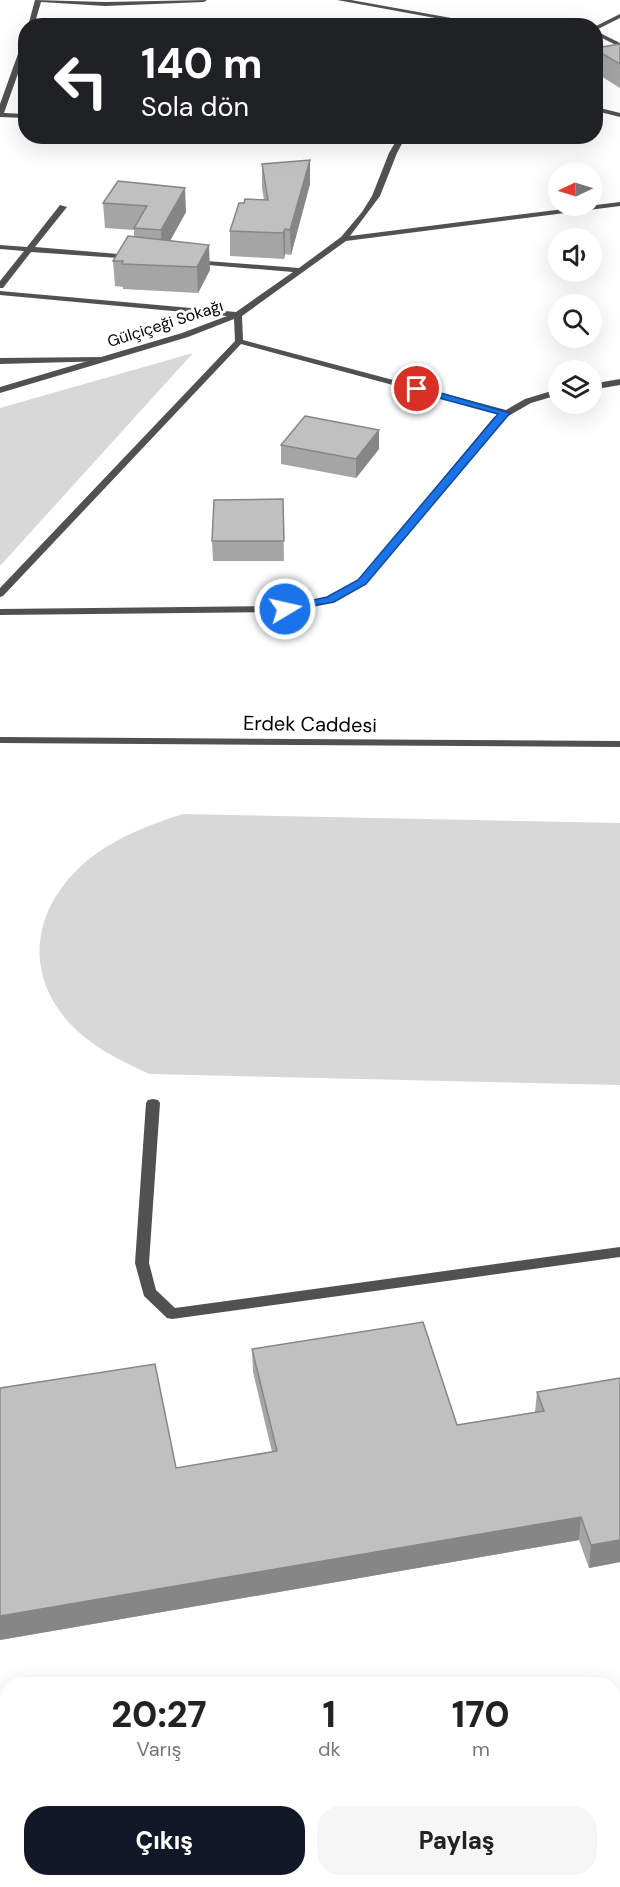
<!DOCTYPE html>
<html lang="tr">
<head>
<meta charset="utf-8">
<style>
  :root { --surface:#fff; --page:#f6f6f6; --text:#222; --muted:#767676; --accent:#111827 }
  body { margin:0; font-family:"DM Sans",sans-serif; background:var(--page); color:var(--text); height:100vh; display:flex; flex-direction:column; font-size:22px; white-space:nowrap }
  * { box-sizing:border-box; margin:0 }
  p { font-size:20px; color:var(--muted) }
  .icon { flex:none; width:33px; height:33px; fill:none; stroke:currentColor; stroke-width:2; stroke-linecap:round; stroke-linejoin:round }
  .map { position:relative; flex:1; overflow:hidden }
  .drawer { position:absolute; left:0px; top:1677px; width:621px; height:210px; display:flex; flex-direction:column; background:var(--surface); border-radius:24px 24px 0 0; box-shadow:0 6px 24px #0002 }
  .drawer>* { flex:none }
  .top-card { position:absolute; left:18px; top:18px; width:585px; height:126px; border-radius:24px; box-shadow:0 6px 24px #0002; background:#202124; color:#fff; overflow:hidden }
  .needle { width:39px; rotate:266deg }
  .fabs { position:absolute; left:548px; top:162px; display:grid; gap:12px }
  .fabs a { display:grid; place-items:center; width:54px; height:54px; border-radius:50%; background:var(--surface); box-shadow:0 6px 24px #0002; font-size:30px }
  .pin { position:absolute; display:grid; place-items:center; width:51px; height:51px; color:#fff; margin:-26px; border:3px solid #fff; border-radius:50%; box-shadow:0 2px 6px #0007 }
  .me { position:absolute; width:66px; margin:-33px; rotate:81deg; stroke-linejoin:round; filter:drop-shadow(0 0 4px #0008) }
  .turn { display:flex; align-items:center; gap:21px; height:126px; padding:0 24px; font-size:27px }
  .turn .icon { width:78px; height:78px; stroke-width:2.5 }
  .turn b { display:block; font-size:42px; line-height:51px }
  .eta { display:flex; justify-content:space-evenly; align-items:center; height:102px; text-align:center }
  .eta b { font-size:36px; font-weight:800; line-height:42px }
  .action { display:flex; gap:12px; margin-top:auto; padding:12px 24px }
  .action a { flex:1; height:69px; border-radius:24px; background:var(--accent); color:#fff; font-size:24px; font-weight:800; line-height:69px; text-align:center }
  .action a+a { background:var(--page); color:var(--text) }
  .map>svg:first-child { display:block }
  .green { fill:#d8d8d8 }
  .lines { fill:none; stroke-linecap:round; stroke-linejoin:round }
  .service { fill:#515151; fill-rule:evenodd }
  .minor { fill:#515151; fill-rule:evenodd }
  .tertiary { fill:#515151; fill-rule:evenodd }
  .wall { fill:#a5a5a5 }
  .shaded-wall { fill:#868686 }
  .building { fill:#c0c0c0; stroke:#868686; stroke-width:1.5 }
  .route { fill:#1a73e8; stroke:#114b97; stroke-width:1.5 }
  .labels { text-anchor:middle; stroke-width:6; stroke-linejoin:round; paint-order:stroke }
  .far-street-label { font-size:16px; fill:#000; stroke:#fff }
  .street-label { font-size:20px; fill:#000; stroke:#fff }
</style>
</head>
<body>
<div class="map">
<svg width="620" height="1887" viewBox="0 0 620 1887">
  <rect width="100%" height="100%" fill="#fff"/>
  <g class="green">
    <polygon points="193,353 0,566 0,408"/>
    <path d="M 183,814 L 620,823 L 620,1085 L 149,1074 C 126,1063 102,1052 82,1035 C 19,981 29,905 93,856 C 120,836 151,824 183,814 Z"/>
  </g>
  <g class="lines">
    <g class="service">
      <polygon points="596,31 620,43 620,47 596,35"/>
      <polygon points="104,357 107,357 107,361 0,364 0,358"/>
    </g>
    <g class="minor">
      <polygon points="35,0 105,2 207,0 204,2 105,6 41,2 34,26 28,26"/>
      <polygon points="337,0 351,0 496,26 479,26"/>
      <polygon points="620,14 620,18 596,30 596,26"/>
      <polygon points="26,38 26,51 4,113 26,114 26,118 0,117 0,104 23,40"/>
      <polygon points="596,107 620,113 620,117 596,111"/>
      <polygon points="399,136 406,136 397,153 380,196 350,236 620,202 620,206 346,241 242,316 243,340 506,410 525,399 558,389 558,395 531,403 500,421 365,584 333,602 285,612 0,615 0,609 285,606 327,598 359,580 494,417 500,414 241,344 3,596 0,597 0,588 235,341 234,319 188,337 0,393 0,387 182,333 227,316 0,295 0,291 236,312 293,272 196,264 193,264 193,260 299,268 341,237 362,212 372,196 389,153"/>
      <polygon points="60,205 67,207 35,247 130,255 134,257 133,259 31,252 3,288 0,288 0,281 24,251 0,249 0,245 27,247"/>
      <polygon points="620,379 620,385 591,390 591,384"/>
      <polygon points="153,1099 158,1100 160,1103 149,1263 156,1290 175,1308 620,1247 620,1257 172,1319 167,1318 144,1296 135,1263 146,1103 148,1100"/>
      <polygon points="330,1880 351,1880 355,1887 334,1887"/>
    </g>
    <polygon class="tertiary" points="0,737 620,741 620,747 0,743"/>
  </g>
  <g class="wall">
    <polygon points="620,44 620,88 596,73 596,48"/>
    <polygon points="262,164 310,184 291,255 285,254 284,259 230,256 230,231 264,200 262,188"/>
    <polygon points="118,181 186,212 170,241 210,270 198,293 123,289 123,287 115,286 113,261 134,237 134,230 105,228 103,203"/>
    <polygon points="379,430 379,449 356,478 281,464 281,445"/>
    <polygon points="283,499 284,561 213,561 212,541"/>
    <polygon points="252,1349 457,1425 535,1412 537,1392 620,1378 620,1562 589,1568 579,1540 0,1640 0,1388 176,1468 272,1452 253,1372"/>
  </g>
  <g class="shaded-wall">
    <polygon points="310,160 310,184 291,255 290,230"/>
    <polygon points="185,188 186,212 162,255 161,230"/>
    <polygon points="285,229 285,254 284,259 283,233"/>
    <polygon points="209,245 210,270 198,293 197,267"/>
    <polygon points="379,430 379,449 356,478 356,459"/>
    <polygon points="581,1517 579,1540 0,1640 0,1616"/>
    <polygon points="620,1540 620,1562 589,1568 591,1545"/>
  </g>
  <g class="building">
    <polygon points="620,44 620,64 596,50 596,48"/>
    <polygon points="310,160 290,230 285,229 283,233 230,231 239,203 244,203 245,199 268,200 262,164"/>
    <polygon points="118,181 185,188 161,230 134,228 147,206 103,203"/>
    <polygon points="128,236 209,245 197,267 122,264 123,261 113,261"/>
    <polygon points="305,416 379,430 356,459 281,445"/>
    <polygon points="283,499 284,541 212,541 214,500"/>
    <polygon points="423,1322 457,1425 544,1411 537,1392 620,1378 620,1540 591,1545 581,1517 0,1616 0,1388 155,1364 176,1468 277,1451 252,1349"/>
  </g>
  <polygon class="route" points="417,386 510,413 366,584 334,602 281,612 281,607 327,597 358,580 498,414 413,391 413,387"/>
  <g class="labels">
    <g class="far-street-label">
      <text transform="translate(165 323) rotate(-18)" y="6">Gülçiçeği Sokağı</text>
    </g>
    <g class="street-label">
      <text transform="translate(310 724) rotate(1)" y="7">Erdek Caddesi</text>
    </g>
  </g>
</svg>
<div class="fabs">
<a><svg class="needle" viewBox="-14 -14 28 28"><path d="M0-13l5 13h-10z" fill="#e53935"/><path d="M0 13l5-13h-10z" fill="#767676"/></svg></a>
<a><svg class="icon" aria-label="sound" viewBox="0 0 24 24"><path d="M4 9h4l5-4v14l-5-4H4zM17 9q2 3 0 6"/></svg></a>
<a><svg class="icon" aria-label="search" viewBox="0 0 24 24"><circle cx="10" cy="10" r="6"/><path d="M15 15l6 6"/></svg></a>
<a><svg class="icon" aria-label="layers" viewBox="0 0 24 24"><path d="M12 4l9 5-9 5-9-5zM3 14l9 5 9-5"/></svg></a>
</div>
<div class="pin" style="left:417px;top:389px;background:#d93025"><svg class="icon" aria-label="arrive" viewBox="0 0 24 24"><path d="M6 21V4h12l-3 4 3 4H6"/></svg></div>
<svg class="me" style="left:285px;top:609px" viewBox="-20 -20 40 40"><circle r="17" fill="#1a73e8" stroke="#fff" stroke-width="3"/><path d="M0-11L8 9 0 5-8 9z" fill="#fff"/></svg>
<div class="top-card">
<div class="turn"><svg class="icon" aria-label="left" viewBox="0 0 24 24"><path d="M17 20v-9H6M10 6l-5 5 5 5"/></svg><div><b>140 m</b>Sola dön</div></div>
</div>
<section class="drawer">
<div class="eta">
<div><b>20:27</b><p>Varış</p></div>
<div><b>1</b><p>dk</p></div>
<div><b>170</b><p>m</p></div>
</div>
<div class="action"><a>Çıkış</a><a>Paylaş</a></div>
</section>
</div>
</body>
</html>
